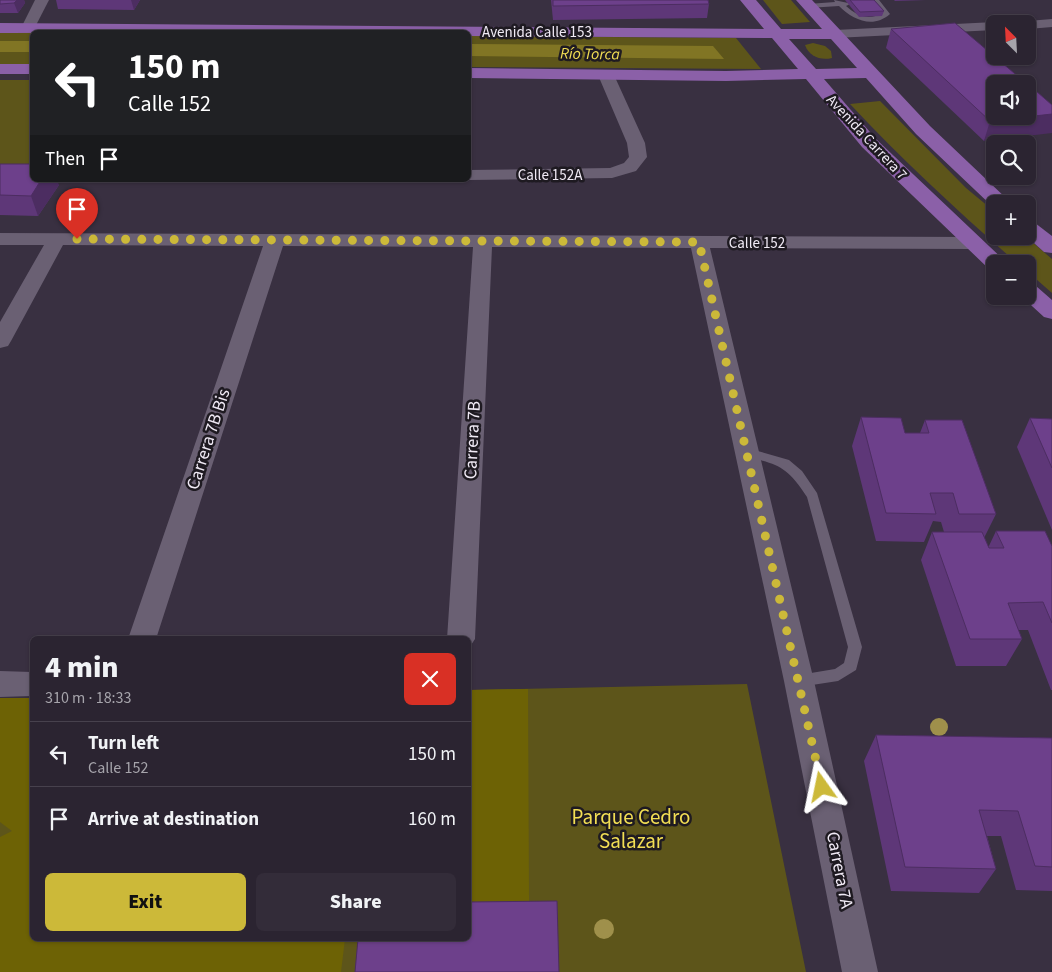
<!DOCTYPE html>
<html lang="en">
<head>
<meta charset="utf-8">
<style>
  :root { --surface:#2b2431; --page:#332c39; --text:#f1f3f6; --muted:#a6a4ab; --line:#47414d; --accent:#ccb939 }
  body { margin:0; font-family:"Source Sans 3",sans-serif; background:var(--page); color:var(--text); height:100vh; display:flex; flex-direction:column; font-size:19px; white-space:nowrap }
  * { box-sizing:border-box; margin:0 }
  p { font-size:16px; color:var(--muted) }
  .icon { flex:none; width:28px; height:28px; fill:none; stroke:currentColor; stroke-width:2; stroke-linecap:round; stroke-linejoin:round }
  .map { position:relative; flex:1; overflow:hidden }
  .sheet { position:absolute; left:30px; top:636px; width:441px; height:305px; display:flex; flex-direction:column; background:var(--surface); border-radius:8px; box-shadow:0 1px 4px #0004,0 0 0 1px var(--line) }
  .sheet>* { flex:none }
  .top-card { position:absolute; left:30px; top:30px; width:441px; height:152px; border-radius:8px; box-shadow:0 1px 4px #0004,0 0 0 1px var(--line); background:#202124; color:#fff; overflow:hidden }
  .needle { width:32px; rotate:336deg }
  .tools { position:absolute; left:986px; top:15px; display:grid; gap:10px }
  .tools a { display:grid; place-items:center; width:50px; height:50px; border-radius:8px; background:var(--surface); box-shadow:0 1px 4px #0004,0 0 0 1px var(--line); font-size:25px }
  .pin { position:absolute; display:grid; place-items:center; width:42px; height:42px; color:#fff; margin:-51px -21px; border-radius:50% 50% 50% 0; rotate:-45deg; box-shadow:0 0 5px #0007 }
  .pin .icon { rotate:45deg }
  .me { position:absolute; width:55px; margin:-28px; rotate:348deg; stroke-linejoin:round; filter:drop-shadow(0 0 4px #0008) }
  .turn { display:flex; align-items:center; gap:18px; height:105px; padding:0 15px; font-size:22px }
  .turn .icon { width:65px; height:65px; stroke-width:2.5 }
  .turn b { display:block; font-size:35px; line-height:42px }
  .then { display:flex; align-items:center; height:48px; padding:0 15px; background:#0003; gap:10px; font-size:19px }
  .round { display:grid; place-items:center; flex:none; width:52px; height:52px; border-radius:8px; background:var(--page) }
  .summary { display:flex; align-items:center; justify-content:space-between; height:85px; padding:0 15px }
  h1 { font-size:30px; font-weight:800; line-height:38px }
  .action { display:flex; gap:10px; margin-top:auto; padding:10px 15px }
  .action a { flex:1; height:58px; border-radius:8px; background:var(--accent); color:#111; font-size:20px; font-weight:800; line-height:58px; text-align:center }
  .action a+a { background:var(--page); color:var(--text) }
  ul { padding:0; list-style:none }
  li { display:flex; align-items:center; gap:15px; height:65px; padding:0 15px; border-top:1px solid var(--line) }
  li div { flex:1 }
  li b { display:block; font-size:19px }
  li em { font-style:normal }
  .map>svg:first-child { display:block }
  .green { fill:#5d551a }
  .forest { fill:#6d6205 }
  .water { fill:#817524 }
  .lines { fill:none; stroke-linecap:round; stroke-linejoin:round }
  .service { fill:#6a6073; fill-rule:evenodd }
  .minor { fill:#6a6073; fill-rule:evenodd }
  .primary { fill:#8b60a8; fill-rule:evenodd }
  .tree { fill:#9f904b }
  .wall { fill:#5e3778 }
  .shaded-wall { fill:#4c2d61 }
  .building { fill:#6d408b; stroke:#4c2d61 }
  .route { stroke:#ccb939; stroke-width:9; stroke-dasharray:0 16.2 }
  .labels { text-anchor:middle; stroke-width:5; stroke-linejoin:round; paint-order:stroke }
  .far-street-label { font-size:15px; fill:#f0eaf5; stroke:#1e1a21 }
  .far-water-label { font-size:16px; font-style:italic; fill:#f2de54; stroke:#1e1a21 }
  .street-label { font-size:18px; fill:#f0eaf5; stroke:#1e1a21 }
  .near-park-label { font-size:21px; fill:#f2de54; stroke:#1e1a21 }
</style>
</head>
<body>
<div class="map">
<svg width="1052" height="972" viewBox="0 0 1052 972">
  <rect width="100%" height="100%" fill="#393041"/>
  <g class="green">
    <polygon points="763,0 791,0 810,22 782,24"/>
    <rect x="0" y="32" width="32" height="32"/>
    <polygon points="469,36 736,38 761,69 469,67"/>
    <path d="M 813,43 L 825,46 L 831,51 L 832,58 C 820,61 809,56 805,45 Z"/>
    <rect x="0" y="80" width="32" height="96"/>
    <path d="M 880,101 L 966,188 L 995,212 L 995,236 L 1025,236 L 1052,259 L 1052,293 L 1028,272 L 1028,264 L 1018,264 C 960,213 903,161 850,104 Z"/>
    <polygon points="747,684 806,972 0,972 0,698 32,698 32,939 469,939 469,690"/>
  </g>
  <g class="forest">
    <polygon points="528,689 529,901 469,902 469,690"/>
    <polygon points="0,698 32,698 32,939 345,939 341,972 0,972 0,837 12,831 0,822"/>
  </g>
  <g class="water">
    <rect x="0" y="41" width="32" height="11"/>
    <polygon points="469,44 713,46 724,59 469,56"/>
  </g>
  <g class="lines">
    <g class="service">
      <path d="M 834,0 L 848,3 L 850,4 L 846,6 C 857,16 869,21 882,13 L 872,0 L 879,0 L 890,14 C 873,29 853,20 839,6 L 808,8 L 804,6 L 808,4 L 835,2 Z"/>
      <path d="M 747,448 L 789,460 L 802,471 L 817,493 L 862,647 L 856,670 L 838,681 L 799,687 L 794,685 L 792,681 L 794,677 L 799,675 L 835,669 L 844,663 L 848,647 L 807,497 C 785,464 779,466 743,455 L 741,452 Z"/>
    </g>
    <g class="minor">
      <polygon points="35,0 49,0 33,31 23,31 21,28"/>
      <polygon points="1052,19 1052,27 1028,29 1028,24 1022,24 1028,21"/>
      <polygon points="995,22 1001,24 995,24 995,30 835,38 830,37 828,34 830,31 835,30"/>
      <polygon points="606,70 612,72 614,75 645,143 647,157 636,171 612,178 469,180 467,180 469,170 610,168 624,163 629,157 627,143 598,75 600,72"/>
      <polygon points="0,233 973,237 980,239 983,243 980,247 973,249 710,248 814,681 878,972 842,972 784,681 691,248 492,247 475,639 469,648 469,639 447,639 473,247 283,246 156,639 128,639 263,246 63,245 11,341 8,346 0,348 0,322 44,245 0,245"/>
      <polygon points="0,671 32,672 32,696 0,697"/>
    </g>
    <g class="primary">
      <path d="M 740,0 L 756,0 L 781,29 L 822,29 L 796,0 L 812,0 L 930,126 L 1008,200 L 1011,204 L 995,204 L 994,208 L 916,134 L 866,78 L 824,79 L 876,139 L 1008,264 L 995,264 L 995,270 L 989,269 L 862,147 L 806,79 L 726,81 L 469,78 L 469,68 L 726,71 L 798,69 L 772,38 L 469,36 L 469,32 L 0,33 L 0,23 L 764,29 ZM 789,39 L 831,39 L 857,68 L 816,69 Z"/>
      <rect x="0" y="64" width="32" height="10"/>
      <polygon points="1028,221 1035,223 1052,236 1052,253 1044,252 1026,236"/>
      <polygon points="1028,284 1036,286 1052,300 1052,319 1044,317 1021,296 1028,296"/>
    </g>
  </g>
  <g class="tree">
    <circle cx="939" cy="727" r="9"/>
    <circle cx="604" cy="929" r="10"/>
  </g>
  <g class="wall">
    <polygon points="0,0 24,0 25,3 18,13 0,13"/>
    <polygon points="56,0 140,0 134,10 58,9"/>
    <polygon points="551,0 708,0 709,4 707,18 553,20"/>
    <polygon points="845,0 874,0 884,11 882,16 859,17"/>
    <polygon points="894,0 926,0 895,1"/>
    <polygon points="891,29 995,116 984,141 886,48"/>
    <polygon points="0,164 59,185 38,216 0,215"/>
    <polygon points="861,417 905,433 920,433 925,420 996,514 984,538 988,548 996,531 1052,546 1052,690 1051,690 1028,630 1018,630 1022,639 1006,666 956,666 921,560 932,532 944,532 941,522 933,521 924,542 876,541 852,446"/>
    <polygon points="1030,418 1052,419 1052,530 1017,447"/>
    <polygon points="876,735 1052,738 1052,891 1016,890 1001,836 987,836 996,869 979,893 891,891 864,761"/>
  </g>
  <g class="shaded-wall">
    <polygon points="17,0 24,0 25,3 18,13 14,3"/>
    <polygon points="131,0 140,0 134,10"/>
    <polygon points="1052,114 1052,133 984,141 990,121"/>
    <polygon points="41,180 57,180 59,185 38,216 31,196"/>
  </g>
  <g class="building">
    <polygon points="0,0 17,0 14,3 0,4"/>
    <polygon points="553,0 708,0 709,4 553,6"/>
    <polygon points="850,0 874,0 884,11 860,12"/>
    <polygon points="955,23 1027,84 995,84 995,116 1028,116 1028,84 1052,105 1052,114 990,121 891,29"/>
    <polygon points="0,164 32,164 32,180 41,180 31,196 0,195"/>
    <polygon points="861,417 901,418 905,433 929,433 925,420 962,420 996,514 959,514 953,493 930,493 936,514 886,513"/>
    <polygon points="1030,418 1052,419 1052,468"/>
    <polygon points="996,531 1045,531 1052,546 1052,623 1043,602 1008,603 1022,639 970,639 932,532 982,532 989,548 1004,548"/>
    <polygon points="876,735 1052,738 1052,867 1035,866 1018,811 979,810 996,869 905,867"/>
    <polygon points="557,901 559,972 355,972 358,939 469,939 469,902"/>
  </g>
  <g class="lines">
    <polyline class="route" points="77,239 699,242 822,787"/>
  </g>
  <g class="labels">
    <g class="far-street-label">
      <text x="537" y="37">Avenida Calle 153</text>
      <text transform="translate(867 137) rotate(47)" y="5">Avenida Carrera 7</text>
      <text x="550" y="180">Calle 152A</text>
      <text x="757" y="248">Calle 152</text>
    </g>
    <g class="far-water-label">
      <text transform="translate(590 53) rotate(1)" y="6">Río Torca</text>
    </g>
    <g class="street-label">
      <text transform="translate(208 439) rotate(-72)" y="6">Carrera 7B Bis</text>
      <text transform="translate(472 440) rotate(-87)" y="6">Carrera 7B</text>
      <text transform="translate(840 870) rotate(79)" y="6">Carrera 7A</text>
    </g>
    <g class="near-park-label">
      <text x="631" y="824">Parque Cedro<tspan x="631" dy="24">Salazar</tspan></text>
    </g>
  </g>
</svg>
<div class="tools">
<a><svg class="needle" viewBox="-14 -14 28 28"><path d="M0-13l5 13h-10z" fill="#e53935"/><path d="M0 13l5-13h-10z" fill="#a6a4ab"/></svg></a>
<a><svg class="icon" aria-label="sound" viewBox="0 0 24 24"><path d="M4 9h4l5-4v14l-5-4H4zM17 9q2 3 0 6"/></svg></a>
<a><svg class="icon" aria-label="search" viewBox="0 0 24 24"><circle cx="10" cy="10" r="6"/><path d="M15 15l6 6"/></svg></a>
<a>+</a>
<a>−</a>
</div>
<div class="pin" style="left:77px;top:239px;background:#d93025"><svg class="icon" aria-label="arrive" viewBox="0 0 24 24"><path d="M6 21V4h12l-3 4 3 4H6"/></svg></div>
<svg class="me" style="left:822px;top:787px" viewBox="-20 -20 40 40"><path d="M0-17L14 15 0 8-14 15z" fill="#ccb939" stroke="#fff" stroke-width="4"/></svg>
<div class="top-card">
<div class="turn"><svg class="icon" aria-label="left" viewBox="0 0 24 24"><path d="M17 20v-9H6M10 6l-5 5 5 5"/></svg><div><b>150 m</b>Calle 152</div></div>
<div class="then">Then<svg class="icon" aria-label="arrive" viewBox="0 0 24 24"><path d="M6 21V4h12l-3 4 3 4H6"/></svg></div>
</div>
<section class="sheet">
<div class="summary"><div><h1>4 min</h1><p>310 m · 18:33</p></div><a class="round" style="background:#d93025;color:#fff"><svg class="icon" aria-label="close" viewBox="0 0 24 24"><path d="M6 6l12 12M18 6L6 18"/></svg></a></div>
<ul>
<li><svg class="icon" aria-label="left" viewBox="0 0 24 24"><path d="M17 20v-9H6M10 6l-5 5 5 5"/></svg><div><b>Turn left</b><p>Calle 152</p></div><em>150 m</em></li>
<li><svg class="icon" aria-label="arrive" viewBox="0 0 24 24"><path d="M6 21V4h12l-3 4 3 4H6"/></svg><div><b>Arrive at destination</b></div><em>160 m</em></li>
</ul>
<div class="action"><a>Exit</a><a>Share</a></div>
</section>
</div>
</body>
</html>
